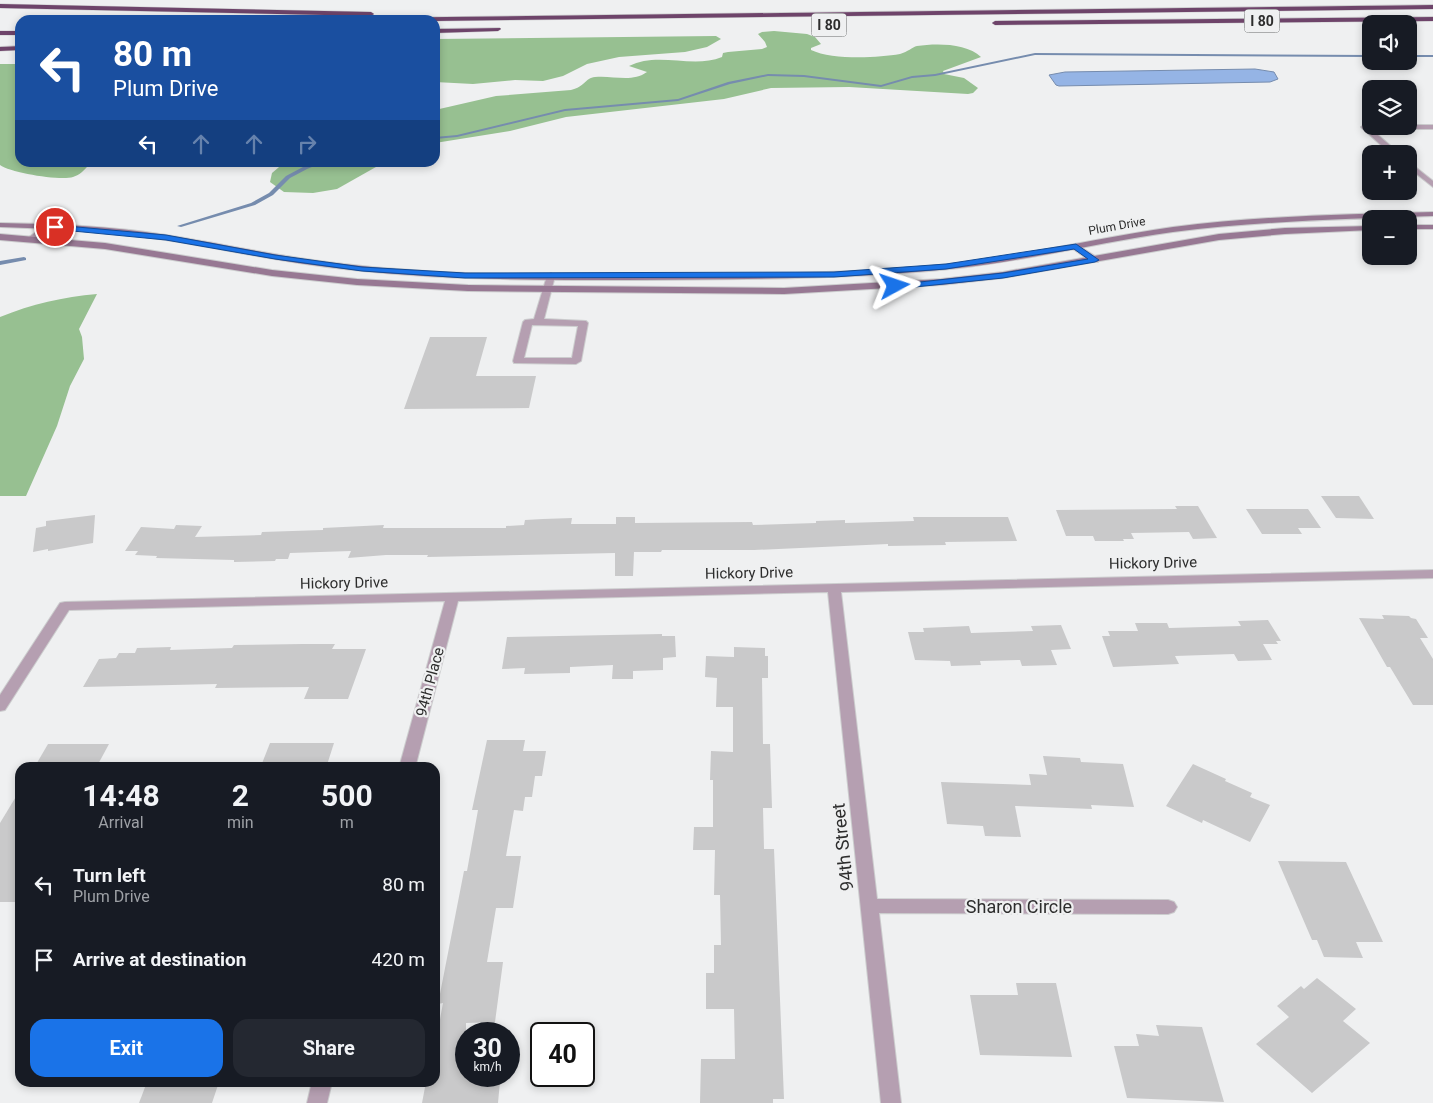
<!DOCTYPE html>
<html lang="en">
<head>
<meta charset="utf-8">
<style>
  :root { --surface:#171b24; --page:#242831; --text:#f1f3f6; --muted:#9ea1a6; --accent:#1a73e8 }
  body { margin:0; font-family:Roboto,sans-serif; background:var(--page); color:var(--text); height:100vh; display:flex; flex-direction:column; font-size:19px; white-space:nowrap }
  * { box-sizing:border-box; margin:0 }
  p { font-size:16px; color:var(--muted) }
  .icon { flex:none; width:28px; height:28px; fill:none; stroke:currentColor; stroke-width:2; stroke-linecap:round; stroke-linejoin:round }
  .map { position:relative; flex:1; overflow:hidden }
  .details { position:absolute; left:15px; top:762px; width:425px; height:325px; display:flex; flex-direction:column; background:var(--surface); border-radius:15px; box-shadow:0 2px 8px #0003 }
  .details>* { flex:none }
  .guide { position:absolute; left:15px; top:15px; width:425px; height:152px; border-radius:15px; box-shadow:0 2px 8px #0003; background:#1a4fa0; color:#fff; overflow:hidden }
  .controls { position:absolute; left:1362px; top:15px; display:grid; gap:10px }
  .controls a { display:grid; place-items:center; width:55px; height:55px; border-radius:10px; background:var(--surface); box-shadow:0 2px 8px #0003; font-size:25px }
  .speed { position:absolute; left:455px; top:1022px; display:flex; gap:10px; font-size:25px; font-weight:700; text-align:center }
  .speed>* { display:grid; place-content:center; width:65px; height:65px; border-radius:50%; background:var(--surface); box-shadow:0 2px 8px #0003; line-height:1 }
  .speed small { font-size:12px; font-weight:400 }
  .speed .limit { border:2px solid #111; border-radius:8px; background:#fff; color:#111 }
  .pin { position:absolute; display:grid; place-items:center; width:42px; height:42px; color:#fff; margin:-21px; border:2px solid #fff; border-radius:50%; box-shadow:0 1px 5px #0007 }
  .me { position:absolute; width:55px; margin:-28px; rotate:85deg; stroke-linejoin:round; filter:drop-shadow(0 0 4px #0008) }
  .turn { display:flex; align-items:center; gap:18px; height:105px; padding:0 15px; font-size:22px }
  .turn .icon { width:65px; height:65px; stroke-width:2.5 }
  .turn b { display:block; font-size:35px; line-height:42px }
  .lanes { display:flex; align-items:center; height:48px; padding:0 15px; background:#0003; justify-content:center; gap:25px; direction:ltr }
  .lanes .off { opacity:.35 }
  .eta { display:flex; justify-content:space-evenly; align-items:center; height:85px; text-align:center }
  .eta b { font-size:30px; font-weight:700; line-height:35px }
  .action { display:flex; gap:10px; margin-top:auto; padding:10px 15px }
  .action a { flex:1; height:58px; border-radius:15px; background:var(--accent); color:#fff; font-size:20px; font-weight:700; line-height:58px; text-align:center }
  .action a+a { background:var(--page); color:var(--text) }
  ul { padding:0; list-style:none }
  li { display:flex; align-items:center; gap:15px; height:75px; padding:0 15px }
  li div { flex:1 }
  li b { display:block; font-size:19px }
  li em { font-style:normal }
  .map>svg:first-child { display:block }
  .forest { fill:#97c091 }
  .water { fill:#95b4e5; stroke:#768cae }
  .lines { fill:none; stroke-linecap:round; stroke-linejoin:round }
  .stream { fill:#768cae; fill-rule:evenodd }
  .building { fill:#c9c9ca }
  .lane-casing { stroke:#cccdce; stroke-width:2 }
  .street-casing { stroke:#cccdce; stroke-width:2 }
  .secondary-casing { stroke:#cccdce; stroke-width:2 }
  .highway-casing { stroke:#cccdce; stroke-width:1 }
  .lane { fill:#b59fb1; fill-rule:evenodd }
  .street { fill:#b59fb1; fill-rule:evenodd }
  .secondary { fill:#977893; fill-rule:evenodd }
  .highway { fill:#6e446a; fill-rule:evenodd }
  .route { fill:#1a73e8; stroke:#114b97 }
  .labels { text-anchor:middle; stroke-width:4.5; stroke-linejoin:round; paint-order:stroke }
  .far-street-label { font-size:12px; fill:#2d2d2d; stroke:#eff0f1 }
  .shield { fill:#eff0f1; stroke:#676868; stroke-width:1 }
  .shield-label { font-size:14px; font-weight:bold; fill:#2d2d2d }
  .street-label { font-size:15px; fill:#2d2d2d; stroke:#eff0f1 }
  .near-street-label { font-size:18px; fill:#2d2d2d; stroke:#eff0f1 }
</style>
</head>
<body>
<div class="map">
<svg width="1433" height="1103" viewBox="0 0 1433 1103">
  <rect width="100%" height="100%" fill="#eff0f1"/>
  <g class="forest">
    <path d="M 774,31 L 807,34 L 815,37 L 821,44 L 811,48 L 811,50 C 832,60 877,58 900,54 C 908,52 912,47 917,46 C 936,43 967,43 981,57 L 943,71 L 944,74 L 964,78 L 978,88 L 973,93 L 968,94 L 849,87 L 771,88 L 724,99 L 566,117 L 510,131 L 435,143 L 435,110 L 496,96 L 571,90 C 585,87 585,78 595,77 C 612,75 632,83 647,72 L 629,66 C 658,51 692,69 722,57 L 723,53 L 728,52 L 762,49 L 767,47 L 765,42 L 758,34 L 762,32 Z"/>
    <polygon points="716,36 721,39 707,47 685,52 619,57 587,64 563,76 543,81 515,80 473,84 435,82 435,39"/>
    <path d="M 0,64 L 20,64 L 20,162 L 79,162 L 89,165 C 84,170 80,175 73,177 C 61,181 11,173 0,165 Z"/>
    <polygon points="285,162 383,162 383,163 337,189 313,193 284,192 270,182 272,173"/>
    <path d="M 97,294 L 79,329 L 82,337 L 84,359 L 70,386 L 57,426 L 26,496 L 0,496 L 0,317 C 32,304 63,297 97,294 Z"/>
  </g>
  <polygon class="water" points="1255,69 1274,72 1278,79 1270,82 1059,86 1056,85 1049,75 1065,72"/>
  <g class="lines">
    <g class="stream">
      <polygon points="1035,53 1371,55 1371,57 1035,55 935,76 912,78 881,87 804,77 768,76 730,84 678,101 565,111 457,137 435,139 435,137 457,135 565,109 678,99 728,82 768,74 804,75 881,85 912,76 935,74"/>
      <rect x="1409" y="55" width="24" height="2"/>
      <polygon points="316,162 324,162 307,169 290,178 273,195 255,205 181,227 177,226 251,203 269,193 286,176 303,167"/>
      <polygon points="24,257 26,258 26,260 0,265 0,261"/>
    </g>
  </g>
  <g class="building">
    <polygon points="430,337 487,337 476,376 536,376 529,408 404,409"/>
    <polygon points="1321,496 1359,496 1374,519 1336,518"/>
    <polygon points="1175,506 1198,506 1217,538 1193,539 1189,532 1131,533 1134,539 1123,539 1124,541 1095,541 1093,536 1066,536 1056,510 1177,509"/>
    <polygon points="1246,509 1308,509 1321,528 1298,528 1302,534 1262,534"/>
    <polygon points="95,515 93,543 48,551 48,549 33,552 36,528 46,526 46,521"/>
    <polygon points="616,517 635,517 635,523 752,522 753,525 816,523 816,521 845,520 845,523 914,521 913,517 1008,517 1017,541 945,542 946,545 888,546 888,544 754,550 662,550 661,552 634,552 633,576 615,576 615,553 427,557 428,555 386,555 348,558 351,551 290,553 288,559 276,559 275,561 234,562 234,560 156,558 157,556 135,555 138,551 125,551 141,527 174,529 176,525 202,526 195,537 261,535 262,532 323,530 323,528 384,525 383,528 506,528 506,526 524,525 525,520 543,519 572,518 571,524 616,524"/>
    <polygon points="1382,615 1409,616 1411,618 1416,619 1428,638 1420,638 1433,659 1433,705 1413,705 1390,667 1387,667 1359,618 1384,619"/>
    <polygon points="1268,620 1281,641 1276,641 1278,644 1263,644 1272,660 1238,661 1234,654 1175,656 1179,664 1113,667 1102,636 1110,636 1108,631 1138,631 1135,623 1167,623 1169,628 1241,626 1238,621"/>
    <polygon points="1061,625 1071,649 1051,650 1057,665 1022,666 1020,660 980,661 981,665 951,666 950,661 915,660 908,632 924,632 923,628 969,626 971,633 1033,631 1031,626"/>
    <polygon points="662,634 662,636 675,636 676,657 663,658 663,670 633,671 633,679 612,679 613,665 570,667 570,673 524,674 525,668 502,669 507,637"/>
    <polygon points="303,644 335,644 332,649 366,649 348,699 304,699 309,687 215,688 217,684 83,687 99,659 116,658 119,653 135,653 137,648 171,647 170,650 232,648 234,645"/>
    <polygon points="734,647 765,648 765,656 768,656 768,678 762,678 763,744 770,744 772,808 763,808 764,849 774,849 784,1099 773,1099 773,1103 700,1103 701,1059 735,1059 734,1009 706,1009 706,973 714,973 714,945 721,945 720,895 714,895 715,850 693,850 694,827 713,827 713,780 710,780 711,751 733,752 733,707 716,707 717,678 705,677 706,656 734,657"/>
    <polygon points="487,740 525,740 523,751 546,751 542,776 535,776 532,797 525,797 523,811 514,810 506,856 521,856 513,908 496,908 487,962 503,962 495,1022 466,1023 466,1076 475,1076 475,1081 500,1081 498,1103 422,1103 426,1082 435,1082 435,1046 443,1003 438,1004 464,871 467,871 478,810 472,810"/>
    <polygon points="270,743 334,743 326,768 261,766"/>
    <polygon points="48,744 109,744 96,768 34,768"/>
    <polygon points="1043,756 1080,758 1081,762 1123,764 1134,807 1091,805 1092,809 1015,806 1021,837 985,836 983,826 947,824 941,782 1031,785 1029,774 1047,775"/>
    <polygon points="1193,764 1226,779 1225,781 1252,793 1250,797 1270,805 1250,842 1203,820 1202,823 1166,806"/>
    <polygon points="20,790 20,902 0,902 0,823"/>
    <polygon points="1278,861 1346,862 1383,942 1356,942 1363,958 1324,957 1317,940 1312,940"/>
    <polygon points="1317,978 1356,1009 1343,1021 1370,1043 1312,1093 1256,1044 1289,1017 1277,1006 1301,986 1304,989"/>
    <polygon points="1016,983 1056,983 1072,1057 980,1055 970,995 1018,995"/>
    <polygon points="1156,1025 1202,1027 1224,1102 1127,1098 1114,1046 1139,1046 1136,1034 1159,1036"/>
    <polygon points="147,1082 219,1082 212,1103 139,1103"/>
  </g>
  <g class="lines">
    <g class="lane-casing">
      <g id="lane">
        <polygon points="1364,125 1433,125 1433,129 1371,129 1400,154 1391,154 1362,128 1361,127"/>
        <polygon points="1409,162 1433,181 1433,187 1409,168"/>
        <polygon points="46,225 53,227 35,241 29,241 29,237"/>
        <polygon points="1076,244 1098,258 1098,262 1092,262 1073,249 1072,247"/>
        <path d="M 551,273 L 555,276 L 544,319 L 586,321 L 588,323 L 581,361 L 576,364 L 514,363 L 513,361 L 523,322 L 525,320 L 534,319 L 547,276 ZM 532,325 L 578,326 L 572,358 L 524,358 Z"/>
      </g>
    </g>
    <g class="street-casing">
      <g id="street">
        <polygon points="1433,570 1433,578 841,592 877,899 1168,900 1174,902 1177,907 1174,912 1168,914 879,913 901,1103 881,1103 828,592 458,601 415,768 399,768 445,601 69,610 5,710 0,711 0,695 60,603 65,602"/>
        <polygon points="312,1082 332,1082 327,1103 307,1103"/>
      </g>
    </g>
    <g class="secondary-casing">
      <g id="secondary">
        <path d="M 1433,212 L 1433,216 C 1346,219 1259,221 1173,232 C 1101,242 1031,260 959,268 C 849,280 737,279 626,280 C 532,280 438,280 344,269 C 284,263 225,249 166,240 C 111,231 55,229 0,227 L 0,223 C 55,224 111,226 166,235 C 225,244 284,258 344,264 C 438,275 533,275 626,274 C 737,274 849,275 959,263 C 1031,255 1101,237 1173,227 C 1259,216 1346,214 1433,212 Z"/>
        <rect x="1409" y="225" width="24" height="4"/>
        <polygon points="1371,226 1371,230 1285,234 1219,240 1003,278 941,285 784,294 468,291 357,285 272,276 105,249 0,240 0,234 105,243 272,270 357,279 468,285 784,288 941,279 1003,272 1219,234 1285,228"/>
      </g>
    </g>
    <g class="highway-casing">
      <g id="highway">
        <polygon points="0,4 371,12 374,14 371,16 0,8"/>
        <polygon points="1433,5 1433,9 435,21 357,20 360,18"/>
        <polygon points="1433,17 1433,21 995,25 992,23 995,21"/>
        <polygon points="500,28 501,29 498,31 435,33 435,29"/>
        <rect x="0" y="31" width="20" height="4"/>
        <polygon points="20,46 20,50 0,51 0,47"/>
      </g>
    </g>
    <use href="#lane" class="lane"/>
    <use href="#street" class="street"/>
    <use href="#secondary" class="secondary"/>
    <use href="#highway" class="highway"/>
  </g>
  <polygon class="route" points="55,225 166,235 275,255 362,267 465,273 834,272 946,264 1076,244 1099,260 1095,262 1003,278 895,289 892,288 892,285 1003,273 1088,259 1074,249 946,269 834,277 465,278 362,271 275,259 166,240 52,229 52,226"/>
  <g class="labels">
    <g class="far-street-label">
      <text transform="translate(1117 226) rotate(-10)" y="4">Plum Drive</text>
    </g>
    <g class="shield">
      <rect x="1244.5" y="9.5" width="35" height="23" rx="4"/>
      <rect x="811.5" y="13.5" width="35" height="23" rx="4"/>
    </g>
    <g class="shield-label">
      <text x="1262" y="26">I 80</text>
      <text x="829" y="30">I 80</text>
    </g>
    <g class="street-label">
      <text transform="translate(1153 563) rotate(-1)" y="5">Hickory Drive</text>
      <text transform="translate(749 573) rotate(-1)" y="5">Hickory Drive</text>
      <text transform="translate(344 583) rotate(-1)" y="5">Hickory Drive</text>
      <text transform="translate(430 682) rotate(-75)" y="5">94th Place</text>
    </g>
    <g class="near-street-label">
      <text transform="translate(843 847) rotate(-96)" y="6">94th Street</text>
      <text x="1019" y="913">Sharon Circle</text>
    </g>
  </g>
</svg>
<div class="controls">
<a><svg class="icon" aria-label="sound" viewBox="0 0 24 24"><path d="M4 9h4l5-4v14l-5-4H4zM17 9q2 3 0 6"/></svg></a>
<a><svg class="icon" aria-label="layers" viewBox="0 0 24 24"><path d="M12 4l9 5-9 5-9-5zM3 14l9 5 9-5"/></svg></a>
<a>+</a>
<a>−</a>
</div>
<div class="speed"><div>30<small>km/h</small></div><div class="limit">40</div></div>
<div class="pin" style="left:55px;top:227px;background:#d93025"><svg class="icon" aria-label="arrive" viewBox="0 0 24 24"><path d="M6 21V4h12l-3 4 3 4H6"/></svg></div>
<svg class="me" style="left:895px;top:286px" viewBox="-20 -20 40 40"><path d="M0-17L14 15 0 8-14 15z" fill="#1a73e8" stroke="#fff" stroke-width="4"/></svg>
<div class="guide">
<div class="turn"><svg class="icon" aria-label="left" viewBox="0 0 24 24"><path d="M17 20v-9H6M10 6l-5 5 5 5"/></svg><div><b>80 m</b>Plum Drive</div></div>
<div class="lanes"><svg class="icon" aria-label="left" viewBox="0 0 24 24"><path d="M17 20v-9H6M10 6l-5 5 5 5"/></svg><svg class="icon off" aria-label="ahead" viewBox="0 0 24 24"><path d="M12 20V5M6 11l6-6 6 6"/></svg><svg class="icon off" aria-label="ahead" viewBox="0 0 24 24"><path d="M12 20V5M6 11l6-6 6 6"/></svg><svg class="icon off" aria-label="right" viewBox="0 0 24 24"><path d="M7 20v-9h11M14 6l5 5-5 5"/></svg></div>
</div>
<section class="details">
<div class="eta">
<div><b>14:48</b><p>Arrival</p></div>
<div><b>2</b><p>min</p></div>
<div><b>500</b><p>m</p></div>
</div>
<ul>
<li><svg class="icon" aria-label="left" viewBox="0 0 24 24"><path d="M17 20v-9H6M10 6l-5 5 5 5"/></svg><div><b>Turn left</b><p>Plum Drive</p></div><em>80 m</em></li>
<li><svg class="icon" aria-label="arrive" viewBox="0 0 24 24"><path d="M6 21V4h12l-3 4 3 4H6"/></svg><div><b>Arrive at destination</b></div><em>420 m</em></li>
</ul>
<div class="action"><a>Exit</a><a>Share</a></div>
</section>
</div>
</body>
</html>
